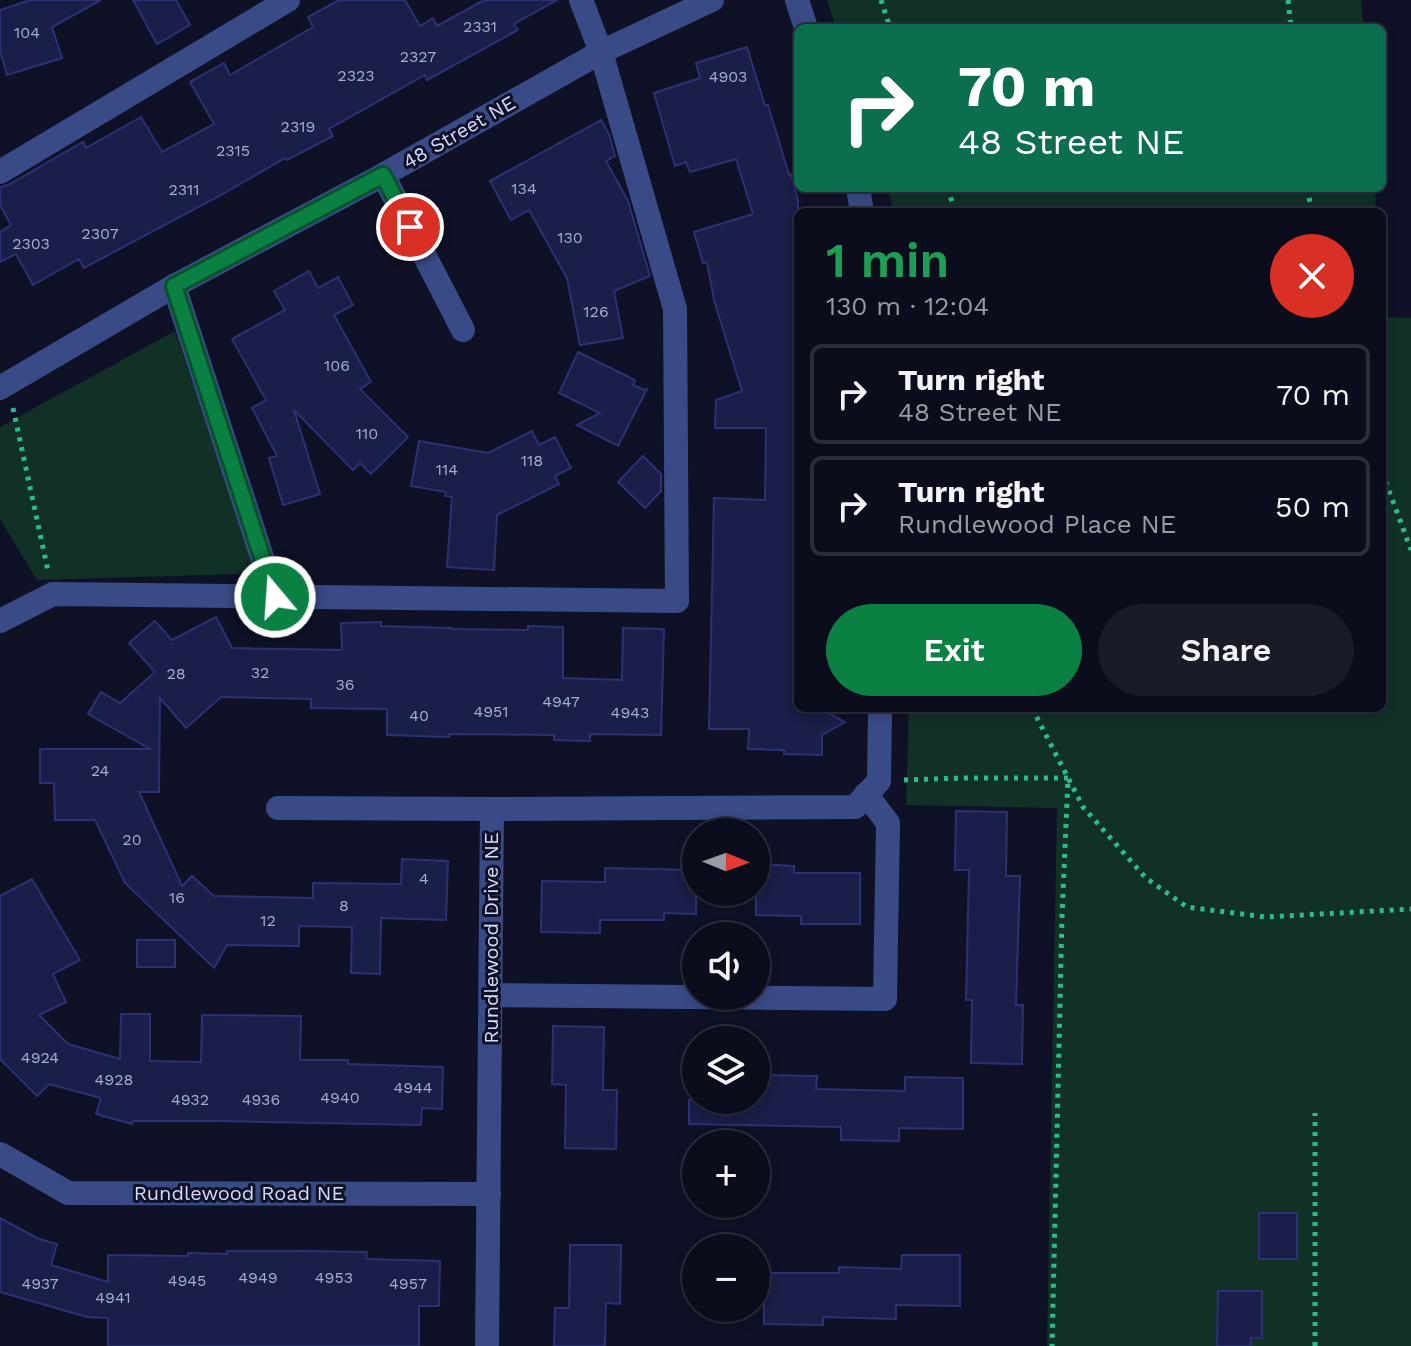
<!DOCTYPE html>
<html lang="en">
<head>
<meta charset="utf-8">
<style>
  :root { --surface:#0b0d1c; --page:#191b29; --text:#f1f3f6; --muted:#9a9ca3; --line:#2b2d3b; --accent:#0b8043 }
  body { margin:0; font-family:"Work Sans",sans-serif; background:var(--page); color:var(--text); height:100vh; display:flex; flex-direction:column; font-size:30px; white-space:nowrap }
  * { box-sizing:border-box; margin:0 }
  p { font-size:26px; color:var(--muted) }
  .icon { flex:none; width:44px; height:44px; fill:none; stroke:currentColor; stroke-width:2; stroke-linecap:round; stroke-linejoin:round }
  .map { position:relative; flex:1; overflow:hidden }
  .details { position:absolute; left:794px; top:208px; width:592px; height:504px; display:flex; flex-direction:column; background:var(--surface); border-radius:12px; box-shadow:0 4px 12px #0003,0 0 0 2px var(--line) }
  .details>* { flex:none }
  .top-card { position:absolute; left:794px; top:24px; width:592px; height:168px; border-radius:12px; box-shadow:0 4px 12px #0003,0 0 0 2px var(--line); background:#0b6e4f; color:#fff; overflow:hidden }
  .needle { width:52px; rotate:91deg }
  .controls { position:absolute; left:682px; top:818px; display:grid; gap:16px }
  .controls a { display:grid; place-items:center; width:88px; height:88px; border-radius:50%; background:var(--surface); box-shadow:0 4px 12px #0003,0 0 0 2px var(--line); font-size:40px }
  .pin { position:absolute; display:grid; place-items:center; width:68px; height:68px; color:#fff; margin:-34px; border:4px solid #fff; border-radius:50%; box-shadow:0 2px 8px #0007 }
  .me { position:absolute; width:88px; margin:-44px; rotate:342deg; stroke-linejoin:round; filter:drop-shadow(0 0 6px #0008) }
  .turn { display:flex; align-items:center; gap:28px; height:168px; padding:0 32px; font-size:36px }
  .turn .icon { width:104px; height:104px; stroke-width:2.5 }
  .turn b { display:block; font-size:56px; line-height:68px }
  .round { display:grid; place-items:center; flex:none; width:84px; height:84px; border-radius:42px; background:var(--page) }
  .headline { display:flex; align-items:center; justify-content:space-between; height:136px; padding:0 32px }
  h1 { font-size:48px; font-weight:600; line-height:60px; color:#1e9e55 }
  .primary-button { display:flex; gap:16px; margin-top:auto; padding:16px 32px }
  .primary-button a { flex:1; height:92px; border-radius:48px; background:var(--accent); color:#fff; font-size:32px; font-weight:600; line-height:92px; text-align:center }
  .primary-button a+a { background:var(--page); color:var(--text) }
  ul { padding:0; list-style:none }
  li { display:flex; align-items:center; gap:24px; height:100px; margin:0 16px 12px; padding:0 16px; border:4px solid var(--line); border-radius:12px }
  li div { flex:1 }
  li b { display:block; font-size:30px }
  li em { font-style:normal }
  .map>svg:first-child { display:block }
  .green { fill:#113127 }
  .building { fill:#1a1e48; stroke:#2c3174; stroke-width:2 }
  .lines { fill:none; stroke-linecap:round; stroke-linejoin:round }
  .path { stroke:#2cbb8a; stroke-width:5; stroke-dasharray:4 6; stroke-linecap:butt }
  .minor { stroke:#394b86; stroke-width:24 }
  .route-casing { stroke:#07532c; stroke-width:20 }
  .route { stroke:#0b8043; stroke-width:14 }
  .labels { text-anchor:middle; stroke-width:6; stroke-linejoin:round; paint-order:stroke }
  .number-label { font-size:16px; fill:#a6acd1 }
  .street-label { font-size:20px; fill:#d4dbff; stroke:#0f1126 }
</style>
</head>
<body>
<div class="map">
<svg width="1411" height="1346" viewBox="0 0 1411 1346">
  <rect width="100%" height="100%" fill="#0f1126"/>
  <g class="green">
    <polygon points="827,0 1361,0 1363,28 836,28"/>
    <polygon points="888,188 1375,188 1376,212 893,212"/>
    <polygon points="1382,292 1384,317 1411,318 1411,1346 1047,1346 1057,808 906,805 909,708 1382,708"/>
    <polygon points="175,331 254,565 238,574 37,580 0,519 0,427"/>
  </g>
  <g class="building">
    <polygon points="30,0 101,0 52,27 62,58 7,75 0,51 0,10"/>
    <polygon points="133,0 176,0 190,25 157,44"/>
    <polygon points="339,0 405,0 420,26 433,18 437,26 484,0 557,0 514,24 518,30 427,80 425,75 329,129 333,136 287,160 285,158 223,194 84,268 79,259 33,285 16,254 0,262 0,232 11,225 0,205 0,187 8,185 83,142 86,148 141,117 162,152 214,124 190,82 224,63 230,75 313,27 308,17"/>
    <polygon points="747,47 765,106 768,105 789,175 791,174 798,201 798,236 794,237 798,260 798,708 819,708 845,722 822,735 822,755 784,754 784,750 748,749 749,729 709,729 714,498 765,500 766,428 715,428 716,400 742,391 714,300 707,262 703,263 694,232 753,214 736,159 690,172 686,162 675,166 654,93 700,78 696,63"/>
    <polygon points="601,120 609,134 615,156 606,161 628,201 650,276 614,291 623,338 580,345 567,278 529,210 511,220 490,181"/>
    <polygon points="309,271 318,288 338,277 353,305 334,315 371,382 360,389 408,437 371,474 360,463 353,470 294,410 320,494 283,505 269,458 277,456 252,408 266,400 232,339 285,310 274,291"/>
    <polygon points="578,352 635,380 633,385 644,390 647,389 618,446 577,425 600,413 559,393"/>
    <polygon points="532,431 539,445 555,437 571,468 555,476 559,484 497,515 494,570 447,567 452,497 445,496 446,492 411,486 419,441 488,453"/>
    <polygon points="643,456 661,474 661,491 645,508 618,482"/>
    <polygon points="216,617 232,648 342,650 341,623 381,622 381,626 451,628 451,629 528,630 528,626 563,627 563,678 622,680 623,628 664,629 661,735 590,734 590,741 554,740 554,735 449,734 449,737 387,735 387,709 311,708 311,699 221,697 186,728 160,698 159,792 139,792 182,886 192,876 214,896 313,898 313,883 401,884 402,859 448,861 446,920 381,918 380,974 351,973 352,927 299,926 299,946 227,945 214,968 125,883 95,820 55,820 54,783 40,783 40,749 150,749 88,714 101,692 120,703 155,672 129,643 155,621 172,640"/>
    <polygon points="956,811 1007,812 1006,876 1020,876 1016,1005 1023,1005 1022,1064 971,1063 972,1000 966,1000 969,870 955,870"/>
    <polygon points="756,864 794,866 794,873 860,873 860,924 801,924 801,916 756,915"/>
    <polygon points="605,868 694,870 696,872 696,914 664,913 664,920 600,920 600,933 541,932 542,881 605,882"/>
    <polygon points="32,879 80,960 53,974 66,1002 39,1015 68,1044 120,1059 121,1014 150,1014 150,1061 201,1062 202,1015 301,1016 300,1060 348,1060 348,1064 443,1067 442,1109 422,1108 421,1125 220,1121 133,1121 132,1124 96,1114 101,1098 49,1084 37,1096 0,1059 0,896"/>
    <rect x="137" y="940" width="38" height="27"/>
    <polygon points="553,1026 604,1027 603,1090 617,1090 616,1149 565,1148 566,1085 552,1084"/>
    <polygon points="759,1075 817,1076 816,1089 905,1091 905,1077 963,1078 963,1129 899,1128 899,1141 841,1140 841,1127 689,1124 689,1100 758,1100"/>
    <rect x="1259" y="1213" width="38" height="46"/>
    <polygon points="0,1218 39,1239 57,1244 51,1265 108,1282 108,1255 188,1256 188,1253 227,1254 227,1251 302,1251 367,1252 366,1259 440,1261 439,1306 419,1306 419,1346 108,1346 108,1318 87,1317 0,1292"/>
    <polygon points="570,1245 621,1245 620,1304 606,1303 605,1346 554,1346 555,1308 569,1308"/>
    <polygon points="902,1255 960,1255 960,1306 896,1305 896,1319 823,1317 823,1325 764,1324 764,1273 839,1273 839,1267 901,1269"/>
    <polygon points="1218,1291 1262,1291 1262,1338 1251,1338 1251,1346 1217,1346"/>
  </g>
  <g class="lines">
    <g class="path">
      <polyline points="881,0 890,28"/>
      <polyline points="1288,0 1291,28"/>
      <polyline points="947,188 956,212"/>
      <polyline points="1308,188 1311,212"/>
      <polyline points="13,408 48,571"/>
      <polyline points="1382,472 1411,550"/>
      <polyline points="1032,708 1083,807 1146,878 1187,907 1266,917 1411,909"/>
      <polyline points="904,780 962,778 1068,778 1062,916 1052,1346"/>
      <polyline points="1315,1346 1315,1113"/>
    </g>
    <g class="minor">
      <polyline points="797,0 806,28"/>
      <polyline points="0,172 288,0"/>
      <polyline points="383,175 463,330"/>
      <polyline points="858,188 862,212"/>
      <polyline points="174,286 275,597"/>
      <polyline points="0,388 174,286 383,175 601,52 712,0"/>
      <polyline points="0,621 53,594 677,601 675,309 601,52 581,0"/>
      <polyline points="278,808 492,809 855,807 879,781 880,708"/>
      <polyline points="491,995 885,999 888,823 866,794"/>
      <polyline points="0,1154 68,1193 489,1194"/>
      <polyline points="487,1346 492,809"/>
    </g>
  </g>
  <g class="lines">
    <g class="route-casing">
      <polyline id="route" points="275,597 174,286 383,175 410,227"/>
    </g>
    <use href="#route" class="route"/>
  </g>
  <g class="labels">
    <g class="number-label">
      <text x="480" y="32">2331</text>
      <text x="27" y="38">104</text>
      <text x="418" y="62">2327</text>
      <text x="356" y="81">2323</text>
      <text x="728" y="82">4903</text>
      <text x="298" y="132">2319</text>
      <text x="233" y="156">2315</text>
      <text x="524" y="194">134</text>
      <text x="184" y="195">2311</text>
      <text x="100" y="239">2307</text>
      <text x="570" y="243">130</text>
      <text x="31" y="249">2303</text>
      <text x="596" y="317">126</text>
      <text x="337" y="371">106</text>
      <text x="367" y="439">110</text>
      <text x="532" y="466">118</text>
      <text x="447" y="475">114</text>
      <text x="260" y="678">32</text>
      <text x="176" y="679">28</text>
      <text x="345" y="690">36</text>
      <text x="561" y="707">4947</text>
      <text x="491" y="717">4951</text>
      <text x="630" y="718">4943</text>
      <text x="419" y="721">40</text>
      <text x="100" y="776">24</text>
      <text x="132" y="845">20</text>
      <text x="424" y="884">4</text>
      <text x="177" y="903">16</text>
      <text x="344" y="911">8</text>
      <text x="268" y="926">12</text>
      <text x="40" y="1063">4924</text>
      <text x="114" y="1085">4928</text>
      <text x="413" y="1093">4944</text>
      <text x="340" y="1103">4940</text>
      <text x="190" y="1105">4932</text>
      <text x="261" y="1105">4936</text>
      <text x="258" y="1283">4949</text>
      <text x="334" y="1283">4953</text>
      <text x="187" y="1286">4945</text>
      <text x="40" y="1289">4937</text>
      <text x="408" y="1289">4957</text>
      <text x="113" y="1303">4941</text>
    </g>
    <g class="street-label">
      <text transform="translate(459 132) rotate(-30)" y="7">48 Street NE</text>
      <text transform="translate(491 938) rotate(-90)" y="7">Rundlewood Drive NE</text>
      <text x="239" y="1200">Rundlewood Road NE</text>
    </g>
  </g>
</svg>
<div class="controls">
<a><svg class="needle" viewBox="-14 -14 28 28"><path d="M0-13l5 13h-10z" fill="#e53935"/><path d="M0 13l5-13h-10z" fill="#9a9ca3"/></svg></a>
<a><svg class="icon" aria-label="sound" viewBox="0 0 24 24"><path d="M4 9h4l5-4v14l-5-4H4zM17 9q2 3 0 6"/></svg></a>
<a><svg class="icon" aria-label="layers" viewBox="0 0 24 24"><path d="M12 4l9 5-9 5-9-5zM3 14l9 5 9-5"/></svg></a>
<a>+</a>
<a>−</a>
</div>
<div class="pin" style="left:410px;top:227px;background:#d93025"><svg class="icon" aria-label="arrive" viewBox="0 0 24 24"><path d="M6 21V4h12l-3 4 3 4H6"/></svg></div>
<svg class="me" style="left:275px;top:597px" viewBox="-20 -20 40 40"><circle r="17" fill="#0b8043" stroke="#fff" stroke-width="3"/><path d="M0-11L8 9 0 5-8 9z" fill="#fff"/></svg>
<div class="top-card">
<div class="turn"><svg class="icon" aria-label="right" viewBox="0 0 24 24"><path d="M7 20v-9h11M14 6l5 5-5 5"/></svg><div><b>70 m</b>48 Street NE</div></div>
</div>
<section class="details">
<div class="headline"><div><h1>1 min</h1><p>130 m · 12:04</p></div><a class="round" style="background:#d93025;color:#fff"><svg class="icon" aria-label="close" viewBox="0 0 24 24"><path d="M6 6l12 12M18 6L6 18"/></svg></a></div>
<ul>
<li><svg class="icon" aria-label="right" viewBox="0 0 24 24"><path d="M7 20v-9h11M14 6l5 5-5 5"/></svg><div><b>Turn right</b><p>48 Street NE</p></div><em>70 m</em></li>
<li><svg class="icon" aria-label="right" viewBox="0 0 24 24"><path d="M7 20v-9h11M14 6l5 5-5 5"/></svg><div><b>Turn right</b><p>Rundlewood Place NE</p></div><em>50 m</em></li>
</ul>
<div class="primary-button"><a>Exit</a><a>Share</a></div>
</section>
</div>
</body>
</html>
